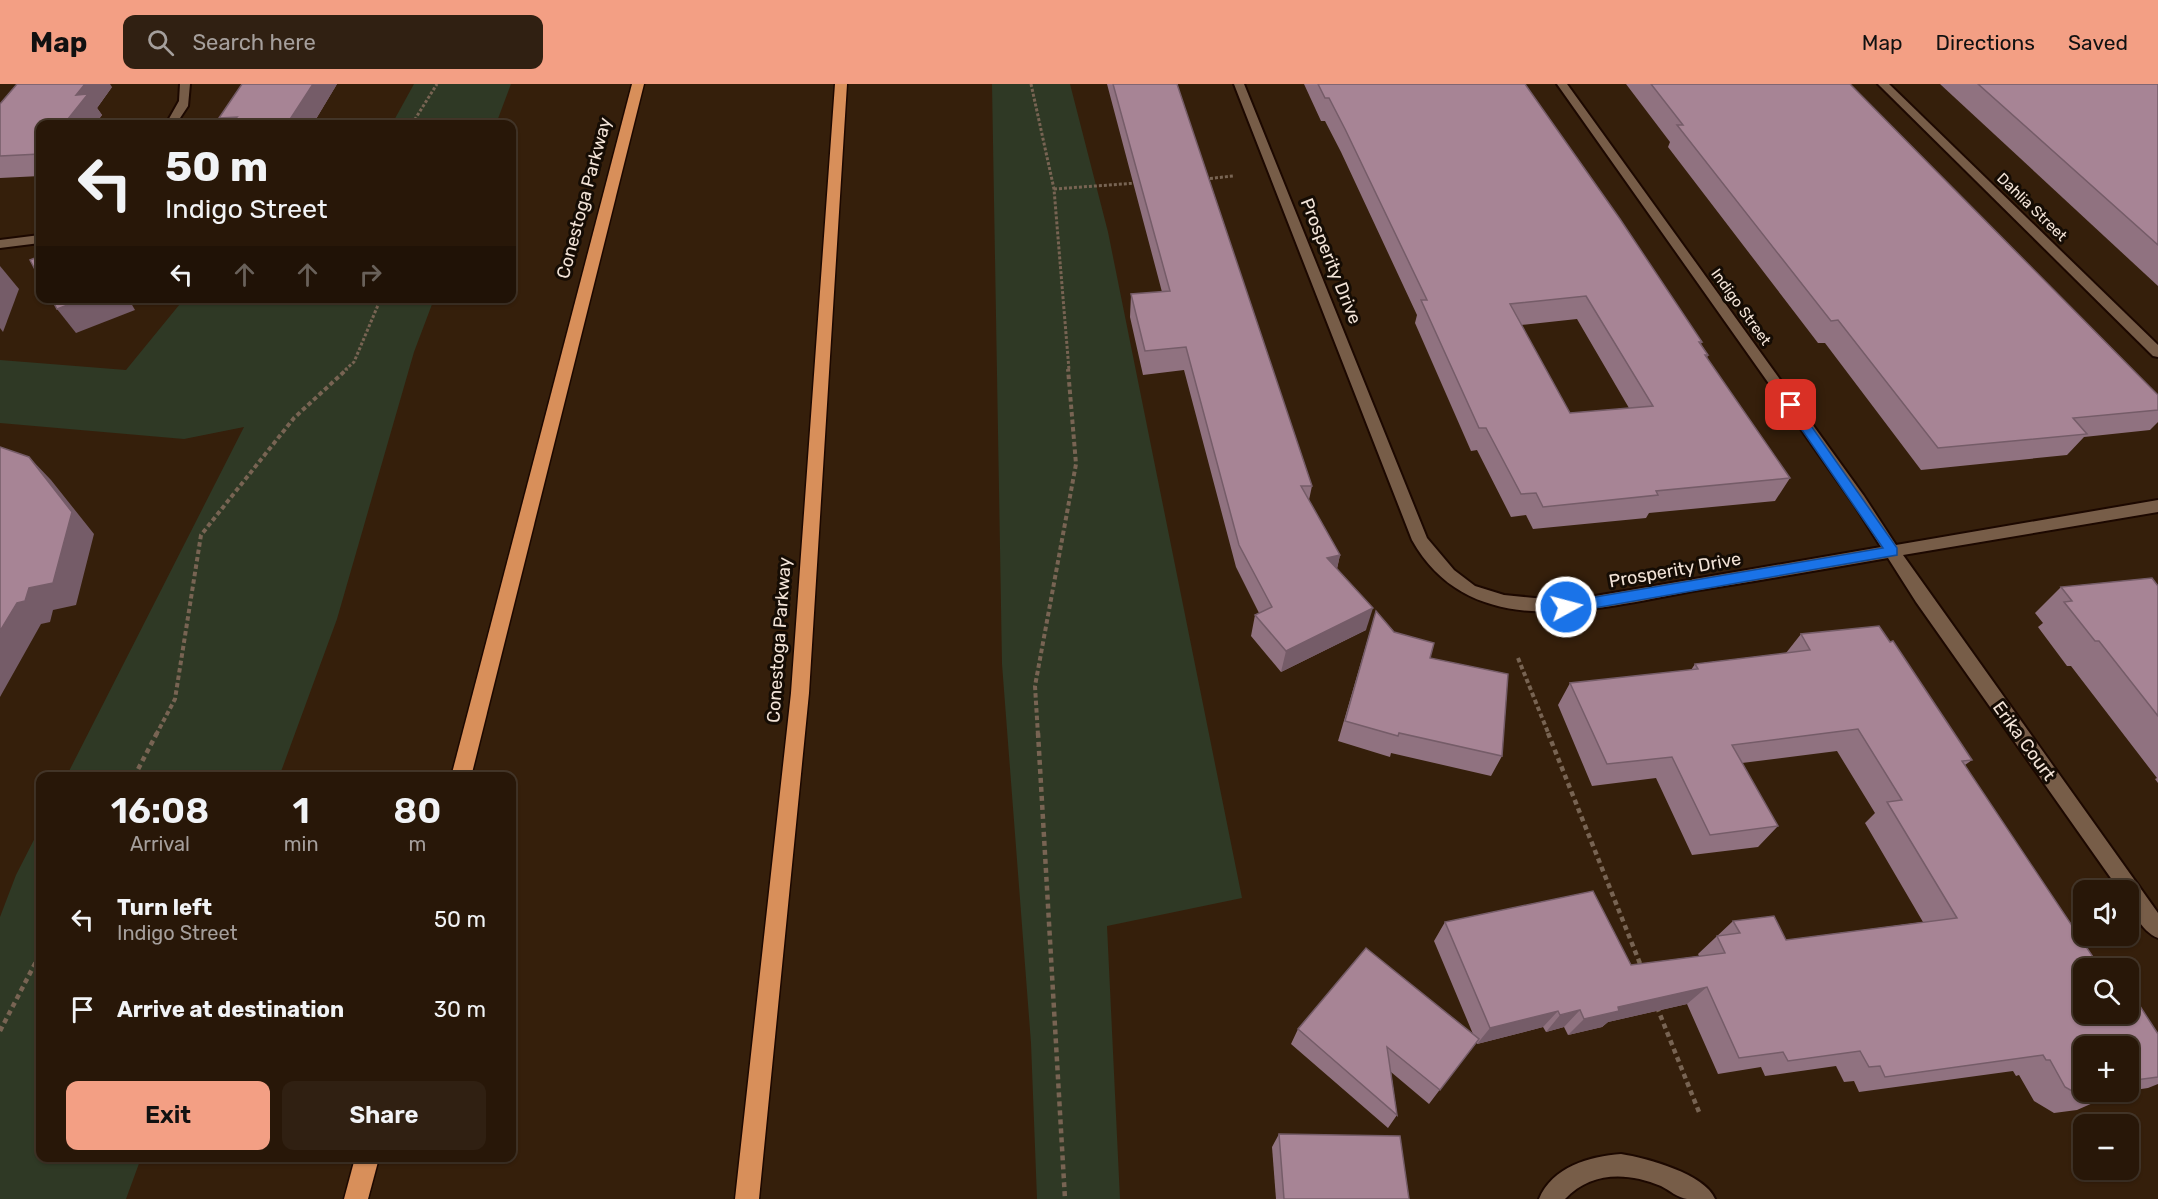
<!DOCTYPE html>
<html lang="en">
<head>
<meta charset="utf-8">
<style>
  :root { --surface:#281708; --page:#302012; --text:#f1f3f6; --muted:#a59f9c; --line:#443629; --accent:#f39f84 }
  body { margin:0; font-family:Rubik,sans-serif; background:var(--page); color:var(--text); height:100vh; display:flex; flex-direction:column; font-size:22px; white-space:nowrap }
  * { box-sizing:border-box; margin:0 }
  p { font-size:20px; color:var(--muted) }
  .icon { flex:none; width:33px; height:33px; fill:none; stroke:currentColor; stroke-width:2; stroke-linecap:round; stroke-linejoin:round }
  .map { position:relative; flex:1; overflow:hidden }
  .details { position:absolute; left:36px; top:688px; width:480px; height:390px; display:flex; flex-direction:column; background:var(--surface); border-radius:12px; box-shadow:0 2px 4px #0004,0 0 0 2px var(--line) }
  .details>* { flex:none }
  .banner { position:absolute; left:36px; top:36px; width:480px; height:183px; border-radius:12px; box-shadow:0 2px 4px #0004,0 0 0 2px var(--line); background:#281708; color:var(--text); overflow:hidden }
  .tools { position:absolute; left:2073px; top:796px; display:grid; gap:12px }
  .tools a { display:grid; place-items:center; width:66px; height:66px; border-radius:12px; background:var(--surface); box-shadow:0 2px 4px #0004,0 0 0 2px var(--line); font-size:30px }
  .pin { position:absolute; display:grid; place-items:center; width:51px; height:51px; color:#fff; margin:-26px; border-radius:12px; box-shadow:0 3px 9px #0006 }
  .me { position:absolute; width:66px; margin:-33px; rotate:83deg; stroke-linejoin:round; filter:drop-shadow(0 0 4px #0008) }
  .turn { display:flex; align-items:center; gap:21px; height:126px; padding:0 30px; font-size:27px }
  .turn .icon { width:78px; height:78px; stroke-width:2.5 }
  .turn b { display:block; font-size:42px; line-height:51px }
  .lanes { display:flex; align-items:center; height:57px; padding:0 30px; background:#0003; justify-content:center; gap:30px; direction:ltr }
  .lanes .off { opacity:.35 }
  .eta { display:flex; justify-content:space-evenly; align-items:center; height:102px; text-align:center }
  .eta b { font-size:36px; font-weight:600; line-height:42px }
  .primary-button { display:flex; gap:12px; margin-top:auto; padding:12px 30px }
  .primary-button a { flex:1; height:69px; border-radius:12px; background:var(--accent); color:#111; font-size:24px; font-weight:600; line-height:69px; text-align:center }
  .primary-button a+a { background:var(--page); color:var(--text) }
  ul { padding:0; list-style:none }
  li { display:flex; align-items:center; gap:18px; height:90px; padding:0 30px }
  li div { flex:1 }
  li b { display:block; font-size:22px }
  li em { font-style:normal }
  header { display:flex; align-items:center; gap:36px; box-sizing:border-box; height:84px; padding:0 30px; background:var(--accent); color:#111 }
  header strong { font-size:28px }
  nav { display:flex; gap:33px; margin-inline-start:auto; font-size:21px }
  .search { width:420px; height:54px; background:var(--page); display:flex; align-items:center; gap:15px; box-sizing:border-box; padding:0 21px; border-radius:12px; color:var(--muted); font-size:22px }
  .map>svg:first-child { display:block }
  .green { fill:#2f3925 }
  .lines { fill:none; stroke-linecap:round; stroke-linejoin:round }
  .minor-casing { stroke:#1c0800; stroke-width:4 }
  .motorway-casing { stroke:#1c0800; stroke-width:3 }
  .path-far2 { stroke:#786453; stroke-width:3; stroke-dasharray:3 2; stroke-linecap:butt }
  .path-far1 { stroke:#786453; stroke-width:4; stroke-dasharray:4.5 3; stroke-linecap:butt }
  .path { stroke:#786453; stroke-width:4.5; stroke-dasharray:5 4; stroke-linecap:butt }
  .minor { fill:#775d48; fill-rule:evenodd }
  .motorway { fill:#d88f5a; fill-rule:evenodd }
  .wall { fill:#907280; fill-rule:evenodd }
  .shaded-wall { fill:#755c68 }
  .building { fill:#a78495; stroke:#755c68; stroke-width:1.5; fill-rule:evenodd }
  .route { fill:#1a73e8; stroke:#114b97; stroke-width:1.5 }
  .labels { text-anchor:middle; stroke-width:6; stroke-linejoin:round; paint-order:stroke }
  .far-street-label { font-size:15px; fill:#f3e4d8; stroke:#150c04 }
  .street-label { font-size:18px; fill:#f3e4d8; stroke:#150c04 }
</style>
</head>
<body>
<header>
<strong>Map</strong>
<div class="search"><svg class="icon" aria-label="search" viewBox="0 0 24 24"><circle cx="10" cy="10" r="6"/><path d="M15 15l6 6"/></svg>Search here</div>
<nav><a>Map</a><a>Directions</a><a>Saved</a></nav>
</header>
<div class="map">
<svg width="2158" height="1115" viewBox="0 0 2158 1115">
  <rect width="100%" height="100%" fill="#351f0b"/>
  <g class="green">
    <polygon points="414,0 511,0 496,40 392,40"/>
    <polygon points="992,0 1070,0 1108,148 1242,814 1107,842 1120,1115 1037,1115 1031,959 1002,580"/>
    <polygon points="184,215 434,215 414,268 337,535 279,693 66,693 244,343 184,355 0,339 0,276 126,286"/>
    <polygon points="40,744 40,1074 141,1074 126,1115 0,1115 0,833 16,791"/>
  </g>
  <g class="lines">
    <g class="minor-casing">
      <g id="minor">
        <polygon points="180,0 190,0 188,22 176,40 166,40 179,17"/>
        <path d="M 1234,0 L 1244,0 L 1427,454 L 1454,486 L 1475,502 L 1504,511 L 1566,517 L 1881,463 L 1854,420 L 1557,0 L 1567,0 L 1864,412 L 1896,461 L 2158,416 L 2158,428 L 1903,471 L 2158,829 L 2158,854 C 2142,848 2128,823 2128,807 L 2120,807 L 1916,518 L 1888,474 C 1825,485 1762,496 1699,506 C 1602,523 1472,563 1412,456 Z"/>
        <polygon points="1878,0 1889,0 2158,261 2158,273 2153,272"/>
        <polygon points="40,151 40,159 0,164 0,156"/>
        <path d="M 1621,1070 C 1647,1074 1705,1090 1715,1115 C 1706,1115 1696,1115 1687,1115 C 1678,1114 1669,1106 1661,1102 C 1628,1088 1591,1087 1565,1115 L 1539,1115 C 1552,1083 1590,1072 1621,1070 Z"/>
      </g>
    </g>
    <g class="motorway-casing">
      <g id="motorway">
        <polygon points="632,0 644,0 471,693 451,693"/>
        <polygon points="835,0 847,0 809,609 759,1115 735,1115 791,609"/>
        <polygon points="355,1074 379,1074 368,1115 344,1115"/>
      </g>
    </g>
    <g class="path-far2">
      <polyline points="1031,0 1054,105 1069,286"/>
      <polyline points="412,40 437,0"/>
      <polyline points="1205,95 1233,92"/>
      <polyline points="1054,105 1137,99"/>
      <polyline points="345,286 354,278 381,214"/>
    </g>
    <g class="path-far1">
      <polyline points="1518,574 1549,651"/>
      <polyline points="156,651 175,615 201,451 294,334 347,285"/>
      <polyline points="1038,651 1035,602 1076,380 1068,285"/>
    </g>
    <g class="path">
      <polyline points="1038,649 1065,1115"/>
      <polyline points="1548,649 1641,882"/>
      <polyline points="134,693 157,649"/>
      <polyline points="1657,923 1699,1028"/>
      <polyline points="0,947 40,870"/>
    </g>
    <use href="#minor" class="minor"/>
    <use href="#motorway" class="motorway"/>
  </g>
  <g class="wall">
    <polygon points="242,0 337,0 313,40 224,40 219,34"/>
    <polygon points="1107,0 1177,0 1312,402 1309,416 1340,471 1337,485 1366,546 1281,588 1251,552 1255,531 1259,529 1236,483 1184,286 1143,291 1130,233 1131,210 1162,208"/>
    <path d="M 1304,0 L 1525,0 L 1702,258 L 1701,260 L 1708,271 L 1707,274 L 1790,394 L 1775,417 L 1649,429 L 1646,434 L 1533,445 L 1526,431 L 1511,433 L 1477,366 L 1471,367 L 1415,239 L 1417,231 L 1341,68 L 1325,37 L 1321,37 ZM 1577,235 L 1629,324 L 1570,329 L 1521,241 Z"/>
    <polygon points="1626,0 1850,0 2158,311 2158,338 2150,346 2084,353 2067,371 1921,386 1825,259 1818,259 1668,63 1670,58"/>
    <polygon points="1940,0 2158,0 2158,202"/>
    <polygon points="112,3 97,24 102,31 95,40 40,40 40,92 0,94 0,20"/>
    <polygon points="2158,502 2158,699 2155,695 2157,694 2071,582 2067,582 2038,543 2043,539 2035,529 2061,503"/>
    <polygon points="1376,527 1502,672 1491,692 1391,669 1390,673 1338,657"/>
    <polygon points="1801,550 1972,676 1965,681 2084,885 2158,950 2158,1000 2148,1004 2128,1007 2128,963 2084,1008 2124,1008 2111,1010 2111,1011 2077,1026 2054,1029 2034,1017 2019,991 2016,992 2013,987 1859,1008 1854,997 1844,998 1836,982 1765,992 1761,983 1718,990 1687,920 1608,938 1602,943 1568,951 1564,943 1546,948 1543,943 1477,960 1476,958 1429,1020 1391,988 1397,1031 1388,1044 1291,960 1298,945 1473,950 1434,857 1445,838 1631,881 1699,872 1698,870 1733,837 1786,856 1923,838 1865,739 1875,729 1837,667 1742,679 1778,742 1758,763 1692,771 1656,694 1592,702 1558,621 1570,599 1691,586 1695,580 1786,569"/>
    <polygon points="1279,1050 1409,1115 1276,1115 1272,1063"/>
  </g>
  <g class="shaded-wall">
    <polygon points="85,0 110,0 112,3 97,24 102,31 95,40 64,40 76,11"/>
    <polygon points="313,0 337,0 313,40 287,40"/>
    <polygon points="0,182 19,205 3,248 0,244"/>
    <polygon points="86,214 128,214 135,226 76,249 57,225"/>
    <polygon points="29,373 51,396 94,450 76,521 53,526 50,538 41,540 0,613 0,547 17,519 29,504"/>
    <polygon points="1340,471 1335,493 1327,474"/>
    <polygon points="1373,524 1366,546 1281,588 1286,567"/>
    <polygon points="1707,903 1687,920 1608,938 1602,943 1568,951 1584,935 1618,923"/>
    <polygon points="1580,926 1564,943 1546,948 1560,931"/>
    <polygon points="1558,927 1543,943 1477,960 1490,944"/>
  </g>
  <g class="building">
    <polygon points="17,0 85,0 76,11 88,10 64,40 40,40 40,70 0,72 0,20"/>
    <polygon points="242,0 313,0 287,40 230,40 237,33 219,34"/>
    <polygon points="1113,0 1177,0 1312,402 1301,402 1340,471 1327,474 1373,524 1286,567 1255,531 1272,523 1239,461 1186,263 1145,267 1131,210 1170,207"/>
    <path d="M 1318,0 L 1525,0 L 1620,135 L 1702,258 L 1699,258 L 1708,271 L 1705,271 L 1790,394 L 1656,407 L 1658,411 L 1543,423 L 1536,409 L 1521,410 L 1486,344 L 1479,344 L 1421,216 L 1427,216 L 1345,45 L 1329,14 L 1325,14 ZM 1586,212 L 1653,322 L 1570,329 L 1510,220 Z"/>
    <polygon points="1651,0 1850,0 2158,311 2158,326 2073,334 2087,350 1938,364 1838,236 1831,237 1677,41 1683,41"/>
    <polygon points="1978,0 2158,0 2158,161"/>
    <polygon points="40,172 40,195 30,176"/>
    <polygon points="51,214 86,214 57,225"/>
    <polygon points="0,363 29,373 72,428 53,499 29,504 25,517 17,519 0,547"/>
    <polygon points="2152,494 2158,502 2158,632 2099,557 2095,557 2064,518 2072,517 2061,503"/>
    <polygon points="1376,527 1394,548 1434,559 1430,574 1508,590 1502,672 1399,649 1398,652 1345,637"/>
    <polygon points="1879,542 1890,558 1893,557 1972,676 1962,677 2101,885 2084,885 2084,930 2128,930 2128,921 2138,919 2158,950 2158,993 2128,997 2128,963 2084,963 2084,1008 2111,1008 2111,1011 2086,1015 2065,1003 2050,976 2046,976 2043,971 1885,993 1880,982 1869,983 1860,967 1788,977 1783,968 1739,974 1707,903 1618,923 1619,927 1584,935 1580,926 1560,931 1558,927 1490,944 1445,838 1593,807 1631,881 1725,869 1717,852 1740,849 1733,837 1774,832 1786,856 1957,834 1887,718 1902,716 1858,645 1732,661 1778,742 1710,751 1672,673 1607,680 1570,599 1698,585 1695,580 1810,566 1801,550"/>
    <polygon points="1366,864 1479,955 1440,1006 1387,963 1397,1031 1298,945"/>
    <polygon points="1279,1050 1400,1052 1409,1115 1284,1115"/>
  </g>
  <polygon class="route" points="1791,317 1795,319 1897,464 1897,471 1566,529 1561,527 1561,520 1566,518 1883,464 1787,324 1787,319"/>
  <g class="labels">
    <g class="far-street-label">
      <text transform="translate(2032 123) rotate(44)" y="5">Dahlia Street</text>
      <text transform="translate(1741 223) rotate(54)" y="5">Indigo Street</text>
    </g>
    <g class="street-label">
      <text transform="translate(584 114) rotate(-75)" y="6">Conestoga Parkway</text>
      <text transform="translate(1331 177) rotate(68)" y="6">Prosperity Drive</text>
      <text transform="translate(1675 486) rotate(-10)" y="6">Prosperity Drive</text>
      <text transform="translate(779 556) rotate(-86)" y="6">Conestoga Parkway</text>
      <text transform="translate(2024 657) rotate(54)" y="6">Erika Court</text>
    </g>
  </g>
</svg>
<div class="tools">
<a><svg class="icon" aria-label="sound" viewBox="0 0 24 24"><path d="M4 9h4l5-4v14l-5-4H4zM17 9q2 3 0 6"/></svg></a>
<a><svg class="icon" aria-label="search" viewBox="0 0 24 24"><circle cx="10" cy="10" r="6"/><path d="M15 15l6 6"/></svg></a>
<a>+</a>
<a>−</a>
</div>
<div class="pin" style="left:1791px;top:321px;background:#d93025"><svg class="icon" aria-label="arrive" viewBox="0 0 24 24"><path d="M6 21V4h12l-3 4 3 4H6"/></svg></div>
<svg class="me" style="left:1566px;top:523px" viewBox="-20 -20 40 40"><circle r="17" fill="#1a73e8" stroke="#fff" stroke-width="3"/><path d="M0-11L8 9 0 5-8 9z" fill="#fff"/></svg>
<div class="banner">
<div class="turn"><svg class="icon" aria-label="left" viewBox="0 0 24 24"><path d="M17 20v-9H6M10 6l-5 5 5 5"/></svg><div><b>50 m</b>Indigo Street</div></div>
<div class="lanes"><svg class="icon" aria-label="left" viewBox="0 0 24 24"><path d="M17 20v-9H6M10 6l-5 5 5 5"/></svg><svg class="icon off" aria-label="ahead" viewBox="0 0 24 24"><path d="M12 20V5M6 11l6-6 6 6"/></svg><svg class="icon off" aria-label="ahead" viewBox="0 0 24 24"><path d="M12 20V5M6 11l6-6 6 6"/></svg><svg class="icon off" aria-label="right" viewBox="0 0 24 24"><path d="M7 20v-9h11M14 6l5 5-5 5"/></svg></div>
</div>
<section class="details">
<div class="eta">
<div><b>16:08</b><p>Arrival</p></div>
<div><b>1</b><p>min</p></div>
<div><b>80</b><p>m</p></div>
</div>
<ul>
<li><svg class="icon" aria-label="left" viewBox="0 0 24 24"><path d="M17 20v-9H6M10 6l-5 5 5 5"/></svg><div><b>Turn left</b><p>Indigo Street</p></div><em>50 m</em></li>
<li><svg class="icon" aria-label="arrive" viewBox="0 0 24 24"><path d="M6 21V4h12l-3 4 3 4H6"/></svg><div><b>Arrive at destination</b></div><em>30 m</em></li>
</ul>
<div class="primary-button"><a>Exit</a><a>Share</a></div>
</section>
</div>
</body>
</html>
